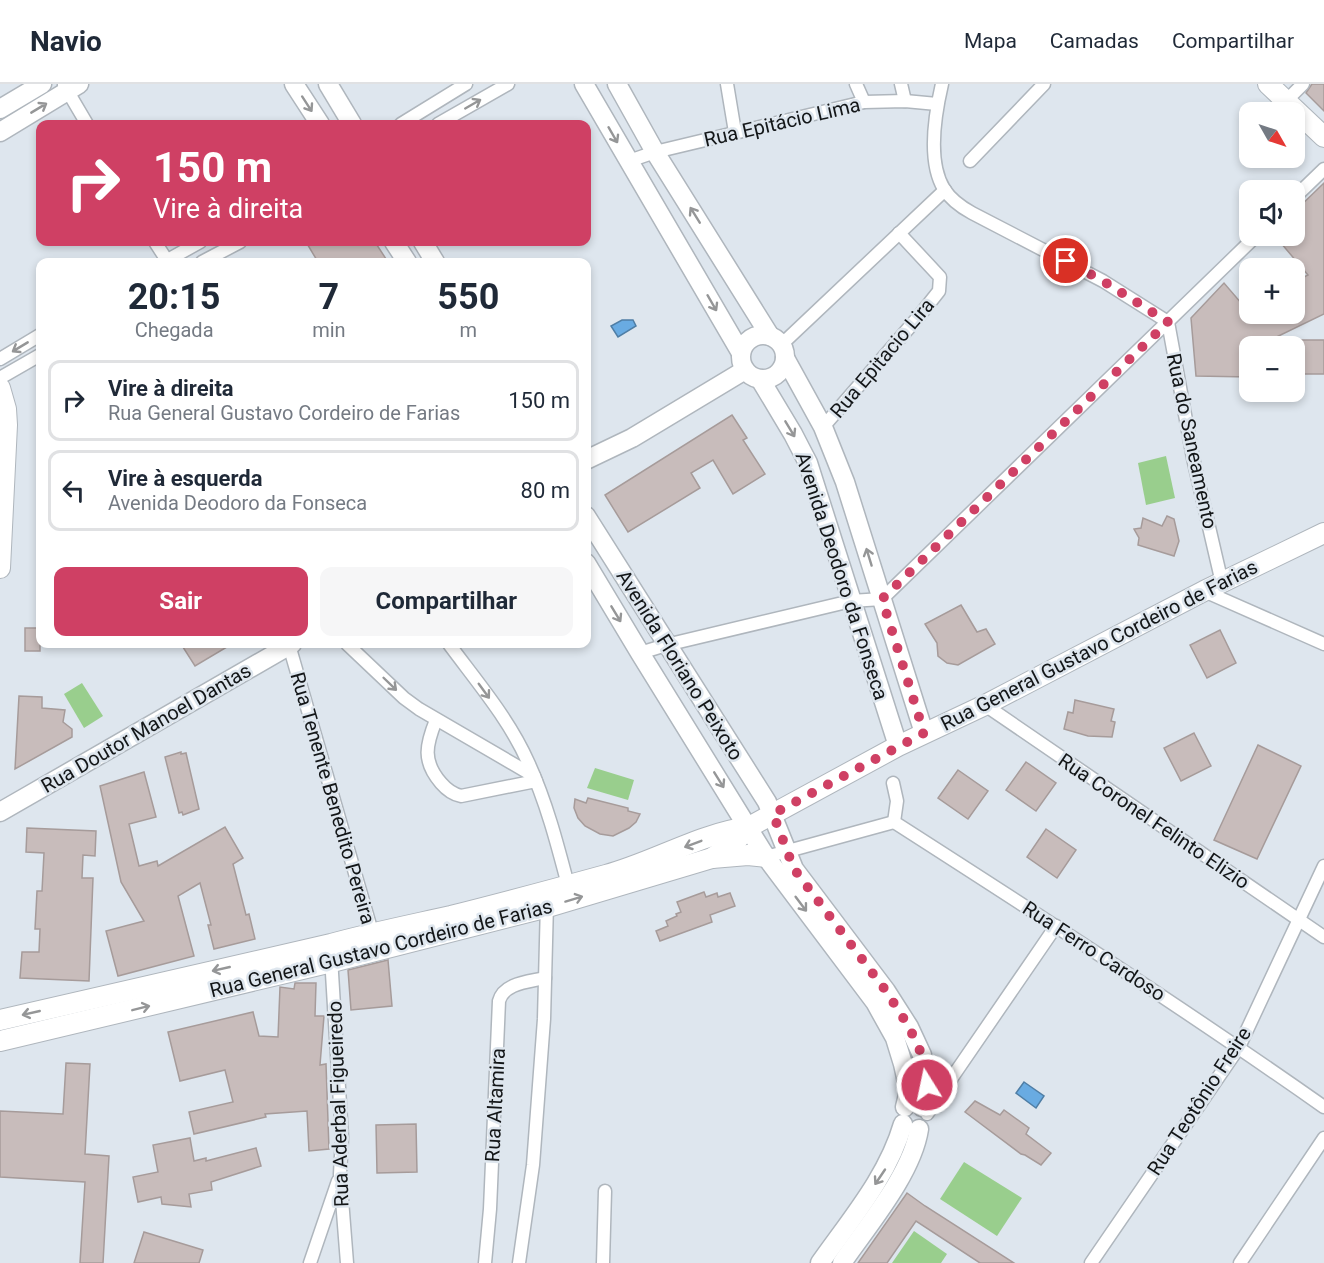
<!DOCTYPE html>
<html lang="pt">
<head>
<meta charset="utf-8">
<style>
  :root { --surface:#fff; --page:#f6f6f7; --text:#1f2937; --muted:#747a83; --line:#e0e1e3; --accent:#cf4064 }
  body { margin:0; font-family:Roboto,sans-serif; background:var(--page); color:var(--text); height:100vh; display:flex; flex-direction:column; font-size:22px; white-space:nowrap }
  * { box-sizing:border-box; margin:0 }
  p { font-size:20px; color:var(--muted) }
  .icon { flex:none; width:33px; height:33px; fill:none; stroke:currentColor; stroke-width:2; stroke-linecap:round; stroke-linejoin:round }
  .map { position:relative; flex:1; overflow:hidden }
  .side { position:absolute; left:36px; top:174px; width:555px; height:390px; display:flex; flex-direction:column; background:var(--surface); border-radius:12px; box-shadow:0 3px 9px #0003 }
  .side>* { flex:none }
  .guide { position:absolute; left:36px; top:36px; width:555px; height:126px; border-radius:12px; box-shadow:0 3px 9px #0003; background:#cf4064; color:#fff; overflow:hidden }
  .needle { width:39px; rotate:129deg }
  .controls { position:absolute; left:1239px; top:18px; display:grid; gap:12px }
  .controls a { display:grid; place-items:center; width:66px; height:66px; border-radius:12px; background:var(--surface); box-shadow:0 3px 9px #0003; font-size:30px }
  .pin { position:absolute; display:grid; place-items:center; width:51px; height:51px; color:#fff; margin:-26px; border:3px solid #fff; border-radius:50%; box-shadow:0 2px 6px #0007 }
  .me { position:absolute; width:66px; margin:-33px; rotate:350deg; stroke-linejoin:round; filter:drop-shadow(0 0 4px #0008) }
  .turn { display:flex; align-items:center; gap:21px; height:126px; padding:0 18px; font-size:27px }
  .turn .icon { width:78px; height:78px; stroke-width:2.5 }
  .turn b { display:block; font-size:42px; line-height:51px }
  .eta { display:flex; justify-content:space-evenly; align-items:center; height:102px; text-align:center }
  .eta b { font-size:36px; font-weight:700; line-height:42px }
  .cta { display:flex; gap:12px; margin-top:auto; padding:12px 18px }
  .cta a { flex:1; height:69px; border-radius:12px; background:var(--accent); color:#fff; font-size:24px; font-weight:700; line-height:69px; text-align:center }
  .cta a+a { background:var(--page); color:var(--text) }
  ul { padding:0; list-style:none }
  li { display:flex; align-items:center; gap:18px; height:81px; margin:0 12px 9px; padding:0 6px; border:3px solid var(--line); border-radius:12px }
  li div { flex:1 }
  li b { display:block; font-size:22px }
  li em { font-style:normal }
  header { display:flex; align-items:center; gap:36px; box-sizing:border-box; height:84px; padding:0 30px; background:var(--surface); border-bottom:2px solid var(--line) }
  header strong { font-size:28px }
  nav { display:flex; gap:33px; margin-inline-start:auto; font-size:21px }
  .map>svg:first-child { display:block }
  .green { fill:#99ce8d }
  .water { fill:#69abe2; stroke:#4f7ea5; stroke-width:1.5 }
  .building { fill:#c8bcbb; stroke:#a69b9a; stroke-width:1.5 }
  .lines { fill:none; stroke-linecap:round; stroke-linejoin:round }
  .street-casing { stroke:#afb6bd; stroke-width:15 }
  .secondary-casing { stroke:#afb6bd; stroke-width:21 }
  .primary-casing { stroke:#afb6bd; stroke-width:22 }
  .street { stroke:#fff; stroke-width:12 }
  .secondary { stroke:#fff; stroke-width:18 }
  .primary { stroke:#fff; stroke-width:20 }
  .oneway { stroke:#959697 }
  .route { stroke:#cf4064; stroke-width:10; stroke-dasharray:0 18 }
  .labels { text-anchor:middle; stroke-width:5; stroke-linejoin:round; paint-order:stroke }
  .street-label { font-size:20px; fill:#131618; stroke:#dee6ee }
</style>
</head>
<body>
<header>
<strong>Navio</strong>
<nav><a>Mapa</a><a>Camadas</a><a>Compartilhar</a></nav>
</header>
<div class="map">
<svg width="1324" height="1179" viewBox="0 0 1324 1179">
  <rect width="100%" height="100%" fill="#dee6ee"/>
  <g class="green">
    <polygon points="1166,372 1175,414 1146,421 1138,379"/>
    <polygon points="82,599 103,632 84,644 64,610"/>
    <polygon points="595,684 634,696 628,716 587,704"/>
    <polygon points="964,1078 1022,1114 997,1152 940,1115"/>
    <polygon points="914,1147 947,1170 941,1179 892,1179"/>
  </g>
  <g class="water">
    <polygon points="622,236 633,236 636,242 618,253 611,242"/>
    <polygon points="1024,998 1044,1012 1036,1024 1016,1009"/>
  </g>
  <g class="building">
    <polygon points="1312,0 1324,0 1324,27 1306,9"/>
    <polygon points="1324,99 1324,230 1258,262 1250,262 1250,293 1196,292 1191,234 1224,199 1248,227 1248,230 1294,230 1294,198 1308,191 1275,152 1294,152 1294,128"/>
    <polygon points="306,158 375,158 388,178 318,178"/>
    <rect x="1294" y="256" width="30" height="34"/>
    <polygon points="732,331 747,354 743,356 765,390 733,410 713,376 691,389 700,404 628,448 605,411"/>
    <polygon points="1167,432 1174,435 1179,457 1174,472 1138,461 1139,454 1134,445 1141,444 1143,434 1162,442"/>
    <polygon points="961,521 977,548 986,545 995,560 958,581 947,579 938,572 937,559 925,540"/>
    <rect x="25" y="544" width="15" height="23"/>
    <polygon points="1220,546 1236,579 1207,594 1190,561"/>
    <polygon points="181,560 232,560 195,582"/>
    <polygon points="19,612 42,613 42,624 65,626 63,638 72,645 72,653 15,685"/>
    <polygon points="1075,616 1114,625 1111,637 1115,638 1112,653 1088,652 1064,645 1068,628 1073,629"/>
    <polygon points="1194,649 1211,682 1181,697 1164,664"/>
    <polygon points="1258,661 1301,682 1257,775 1214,756"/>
    <polygon points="181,668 181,670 186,669 199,725 183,731 182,728 179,729 165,673"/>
    <polygon points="1026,678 1056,699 1036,727 1006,706"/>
    <polygon points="958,686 988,707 968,735 938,714"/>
    <polygon points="144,688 156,733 129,740 139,782 157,777 158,782 225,743 243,774 233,780 246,831 249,830 255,855 214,865 208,841 211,841 200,799 178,812 194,872 118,892 106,847 144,837 121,798 100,702"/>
    <polygon points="588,714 628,724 628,727 640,730 636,738 629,744 613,752 600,750 585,742 578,734 574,724 575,715 586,719"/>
    <polygon points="27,744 96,747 95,772 83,771 82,794 93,794 89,897 20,894 22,868 39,868 40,845 35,845 37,807 42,807 44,769 26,768"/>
    <polygon points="1046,745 1076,766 1057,794 1027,773"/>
    <polygon points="704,808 706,813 717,809 718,813 730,809 735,822 710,831 712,838 660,857 656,847 668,842 666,837 677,832 676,830 681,828 677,818"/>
    <polygon points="388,876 392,922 351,926 348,886"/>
    <polygon points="295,899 316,899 315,932 324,932 320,981 326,980 329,1065 309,1067 307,1027 265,1030 266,1033 194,1050 189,1028 233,1018 225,986 180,997 168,948 253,928 259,952 278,953 280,903 294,905"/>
    <polygon points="66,979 90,980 85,1070 109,1072 103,1179 80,1179 85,1098 0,1093 0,1027 63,1030"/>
    <polygon points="975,1017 1000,1031 1004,1026 1029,1044 1026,1050 1051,1069 1041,1081 1025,1071 1021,1070 965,1028"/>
    <polygon points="416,1040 417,1088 377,1089 376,1041"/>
    <polygon points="190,1054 194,1077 206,1074 206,1077 256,1064 261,1082 211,1098 212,1106 189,1110 191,1123 162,1120 161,1113 138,1118 133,1093 158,1088 153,1061"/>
    <polygon points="907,1109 925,1122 1014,1179 980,1179 916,1137 887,1179 858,1179"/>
    <polygon points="144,1148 203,1166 199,1179 134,1179"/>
  </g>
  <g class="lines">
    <g class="street-casing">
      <g id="street">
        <polyline points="727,0 735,48"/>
        <polyline points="856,0 864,18"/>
        <polyline points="901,0 905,17"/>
        <path d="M 942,0 C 935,30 927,77 944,105 C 951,116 961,123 972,129 L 1103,197 L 1168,238 L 1193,374 L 1222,499"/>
        <polyline points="64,1 87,40"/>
        <polyline points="1286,17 1303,0"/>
        <polyline points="401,40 466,0"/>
        <polyline points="438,40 508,0"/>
        <polyline points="629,77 655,68 864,18 905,17 937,20"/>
        <polyline points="970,77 1044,0"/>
        <polyline points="1294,114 1324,85"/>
        <polyline points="155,158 168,178"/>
        <polyline points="164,178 200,158"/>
        <polyline points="202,178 240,158"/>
        <polyline points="781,261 945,106"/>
        <polyline points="0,275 40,251"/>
        <polyline points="0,294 40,271"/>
        <polyline points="823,343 920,231 939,207 940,193 899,149"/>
        <polyline points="1204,507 1324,560"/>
        <polyline points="347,560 404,614 419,625 534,692"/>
        <path d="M 449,560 C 477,598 509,635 528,678 C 546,717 557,759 568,801"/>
        <polyline points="289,561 372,848 372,854"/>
        <polyline points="640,569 666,561 851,517 882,515 1256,152"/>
        <polyline points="985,621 1324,853"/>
        <path d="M 436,636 C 426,661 422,677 441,699 C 447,706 452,710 461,712 L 536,697"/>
        <path d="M 893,699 L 897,717 L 894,738 C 1039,831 1183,924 1324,1023"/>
        <polyline points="766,773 894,738"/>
        <polyline points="331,873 342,1053 340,1090 347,1179"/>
        <polyline points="927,1030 1056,842"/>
        <polyline points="310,1179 338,1097"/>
        <path d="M 485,1179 L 490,1125 L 499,917 C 504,899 528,898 545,894"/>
        <polyline points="519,1179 533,1081 544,935 547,819"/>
        <polyline points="603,1179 605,1107"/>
        <polyline points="1091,1179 1239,963 1324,782"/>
        <polyline points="1240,1179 1324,1054"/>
      </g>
    </g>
    <g class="secondary-casing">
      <g id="secondary">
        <polyline points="294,0 320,40"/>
        <polyline points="328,0 352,40"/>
        <polyline points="584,0 741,269"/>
        <polyline points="617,0 655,68 770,252"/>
        <polyline points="0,25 42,0"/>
        <polyline points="0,48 79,0"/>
        <polyline points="394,158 407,178"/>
        <polyline points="423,158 435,178"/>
        <circle cx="763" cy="273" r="22"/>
        <polyline points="785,274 823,343 845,398 924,649"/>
        <polyline points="760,295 793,350 808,379 898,662"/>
        <polyline points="586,376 632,354 745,286"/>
        <polyline points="586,432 767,718 794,785 886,907 909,943 922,971 925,991 927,1001 922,1023"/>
        <polyline points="586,479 640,569 766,773 875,918 895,954 903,980 909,1007 905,1023"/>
        <polyline points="0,728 292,560"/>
        <path d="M 820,1179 C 851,1135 888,1092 903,1040"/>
        <path d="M 842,1179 C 868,1141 912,1090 919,1045"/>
      </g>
    </g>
    <g class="primary-casing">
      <g id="primary">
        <polyline points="1268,0 1324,53"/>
        <polyline points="0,304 6,325 7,341 0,484"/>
        <polyline points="712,774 748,771 766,773"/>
        <path d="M 0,936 L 331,860 C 371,849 411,841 451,832 C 503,819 555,805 606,791 C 654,778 699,750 749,743 L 898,662 L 985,621 L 1204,507 L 1324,449"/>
        <polyline points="0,957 332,878 548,823 712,774 734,759 749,743"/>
      </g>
    </g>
    <use href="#street" class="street"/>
    <use href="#secondary" class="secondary"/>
    <use href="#primary" class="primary"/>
  </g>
  <defs><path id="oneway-shaft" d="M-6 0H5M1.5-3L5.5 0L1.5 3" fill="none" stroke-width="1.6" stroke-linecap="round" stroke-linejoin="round" transform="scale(1.5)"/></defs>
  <g class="oneway">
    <use href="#oneway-shaft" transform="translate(307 20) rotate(57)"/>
    <use href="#oneway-shaft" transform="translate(473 20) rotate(-30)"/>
    <use href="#oneway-shaft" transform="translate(39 24) rotate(-31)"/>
    <use href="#oneway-shaft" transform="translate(613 51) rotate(60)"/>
    <use href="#oneway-shaft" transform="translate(695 131) rotate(-122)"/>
    <use href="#oneway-shaft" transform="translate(712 219) rotate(60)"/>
    <use href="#oneway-shaft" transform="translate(20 263) rotate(149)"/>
    <use href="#oneway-shaft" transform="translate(790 345) rotate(59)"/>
    <use href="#oneway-shaft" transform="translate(869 473) rotate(-107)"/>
    <use href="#oneway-shaft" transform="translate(616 530) rotate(59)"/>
    <use href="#oneway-shaft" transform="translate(390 600) rotate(44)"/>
    <use href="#oneway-shaft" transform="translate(484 607) rotate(54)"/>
    <use href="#oneway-shaft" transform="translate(719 696) rotate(58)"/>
    <use href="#oneway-shaft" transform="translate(693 760) rotate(159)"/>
    <use href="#oneway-shaft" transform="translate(574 815) rotate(-17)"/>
    <use href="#oneway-shaft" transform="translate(801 820) rotate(53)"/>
    <use href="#oneway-shaft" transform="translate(221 885) rotate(167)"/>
    <use href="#oneway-shaft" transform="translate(141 924) rotate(-14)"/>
    <use href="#oneway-shaft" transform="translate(31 929) rotate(167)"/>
    <use href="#oneway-shaft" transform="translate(880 1093) rotate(124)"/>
  </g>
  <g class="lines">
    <polyline class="route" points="927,1001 922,971 909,943 886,907 794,785 773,730 924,649 882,515 1168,238 1103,197 1066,177"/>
  </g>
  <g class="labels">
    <g class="street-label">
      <text transform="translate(782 38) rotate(-13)" y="7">Rua Epitácio Lima</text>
      <text transform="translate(882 274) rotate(-50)" y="7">Rua Epitacio Lira</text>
      <text transform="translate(1192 357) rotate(78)" y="7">Rua do Saneamento</text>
      <text transform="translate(842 492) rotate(72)" y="7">Avenida Deodoro da Fonseca</text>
      <text transform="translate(1099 561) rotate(-27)" y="7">Rua General Gustavo Cordeiro de Farias</text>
      <text transform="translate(680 581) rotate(58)" y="7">Avenida Floriano Peixoto</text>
      <text transform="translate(146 644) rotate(-30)" y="7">Rua Doutor Manoel Dantas</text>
      <text transform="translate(333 714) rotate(74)" y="7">Rua Tenente Benedito Pereira</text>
      <text transform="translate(1154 737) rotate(34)" y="7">Rua Coronel Felinto Elizio</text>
      <text transform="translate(381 864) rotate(-14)" y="7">Rua General Gustavo Cordeiro de Farias</text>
      <text transform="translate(1094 867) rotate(33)" y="7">Rua Ferro Cardoso</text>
      <text transform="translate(1199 1017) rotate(-57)" y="7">Rua Teotônio Freire</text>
      <text transform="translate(338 1020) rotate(-92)" y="7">Rua Aderbal Figueiredo</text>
      <text transform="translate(495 1021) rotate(-87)" y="7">Rua Altamira</text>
    </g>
  </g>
</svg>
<div class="controls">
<a><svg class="needle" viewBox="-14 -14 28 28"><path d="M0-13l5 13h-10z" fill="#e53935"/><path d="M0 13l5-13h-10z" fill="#747a83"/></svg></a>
<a><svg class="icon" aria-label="sound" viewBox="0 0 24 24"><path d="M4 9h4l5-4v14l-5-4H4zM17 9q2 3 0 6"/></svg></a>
<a>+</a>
<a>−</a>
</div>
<div class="pin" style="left:1066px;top:177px;background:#d93025"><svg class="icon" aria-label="arrive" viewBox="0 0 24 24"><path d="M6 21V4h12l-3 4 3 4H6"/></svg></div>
<svg class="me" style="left:927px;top:1001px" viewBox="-20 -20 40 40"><circle r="17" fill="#cf4064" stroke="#fff" stroke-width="3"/><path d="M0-11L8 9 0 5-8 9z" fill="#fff"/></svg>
<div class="guide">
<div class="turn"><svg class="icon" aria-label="right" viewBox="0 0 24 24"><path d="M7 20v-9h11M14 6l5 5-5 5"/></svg><div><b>150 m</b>Vire à direita</div></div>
</div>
<section class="side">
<div class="eta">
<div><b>20:15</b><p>Chegada</p></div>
<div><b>7</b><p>min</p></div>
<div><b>550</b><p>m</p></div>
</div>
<ul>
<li><svg class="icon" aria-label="right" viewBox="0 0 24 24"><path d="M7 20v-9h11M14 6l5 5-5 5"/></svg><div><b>Vire à direita</b><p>Rua General Gustavo Cordeiro de Farias</p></div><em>150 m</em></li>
<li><svg class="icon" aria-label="left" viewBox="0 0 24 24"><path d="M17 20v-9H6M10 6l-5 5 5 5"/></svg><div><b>Vire à esquerda</b><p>Avenida Deodoro da Fonseca</p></div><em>80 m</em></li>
</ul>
<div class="cta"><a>Sair</a><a>Compartilhar</a></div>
</section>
</div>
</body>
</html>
